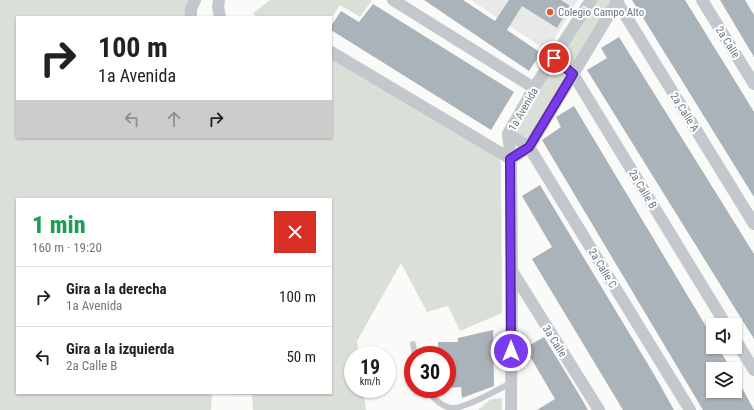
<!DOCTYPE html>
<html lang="es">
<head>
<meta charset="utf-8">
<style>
  :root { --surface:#fff; --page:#f6f6f6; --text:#222; --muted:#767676; --line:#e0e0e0 }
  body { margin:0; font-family:"Roboto Condensed",sans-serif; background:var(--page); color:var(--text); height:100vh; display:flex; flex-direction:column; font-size:15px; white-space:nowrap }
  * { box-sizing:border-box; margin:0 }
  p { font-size:13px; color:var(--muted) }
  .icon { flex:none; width:22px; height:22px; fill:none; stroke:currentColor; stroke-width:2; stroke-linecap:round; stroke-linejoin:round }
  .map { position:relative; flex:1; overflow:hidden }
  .details { position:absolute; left:16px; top:198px; width:316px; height:196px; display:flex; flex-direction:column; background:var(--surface); border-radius:0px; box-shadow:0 1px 3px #0004 }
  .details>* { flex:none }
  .banner { position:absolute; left:16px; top:16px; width:316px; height:122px; border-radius:0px; box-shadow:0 1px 3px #0004; background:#fff; color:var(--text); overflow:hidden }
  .fabs { position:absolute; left:706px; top:318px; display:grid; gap:8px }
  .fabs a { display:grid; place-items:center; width:36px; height:36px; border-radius:0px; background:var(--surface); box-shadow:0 1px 3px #0004; font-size:20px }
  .speed { position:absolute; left:344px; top:346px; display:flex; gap:8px; font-size:20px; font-weight:700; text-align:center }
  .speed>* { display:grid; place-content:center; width:52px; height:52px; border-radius:50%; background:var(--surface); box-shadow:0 1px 3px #0004; line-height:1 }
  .speed small { font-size:10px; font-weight:400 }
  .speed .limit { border:6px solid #d22; background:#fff; color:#111 }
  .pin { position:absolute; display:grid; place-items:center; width:34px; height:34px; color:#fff; margin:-17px; border:2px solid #fff; border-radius:50%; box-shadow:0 1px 4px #0007 }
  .me { position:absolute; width:44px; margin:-22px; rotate:0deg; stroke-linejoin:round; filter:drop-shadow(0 0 3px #0008) }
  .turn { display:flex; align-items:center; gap:14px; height:84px; padding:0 16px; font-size:18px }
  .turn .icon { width:52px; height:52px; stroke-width:2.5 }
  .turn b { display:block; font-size:28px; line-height:34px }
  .lanes { display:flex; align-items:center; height:38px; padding:0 16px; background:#0003; justify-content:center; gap:20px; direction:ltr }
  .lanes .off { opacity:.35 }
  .round { display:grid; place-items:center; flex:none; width:42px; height:42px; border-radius:0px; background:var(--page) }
  .headline { display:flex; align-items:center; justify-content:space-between; height:68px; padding:0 16px }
  h1 { font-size:24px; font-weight:800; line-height:30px; color:#1e9e55 }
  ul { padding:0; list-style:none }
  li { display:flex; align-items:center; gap:12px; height:60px; padding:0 16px; border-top:1px solid var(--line) }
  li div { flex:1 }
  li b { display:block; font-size:15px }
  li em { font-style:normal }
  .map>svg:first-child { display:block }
  .built { fill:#e8e9e9 }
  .green { fill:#dadfd7; fill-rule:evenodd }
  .building { fill:#aab3b9 }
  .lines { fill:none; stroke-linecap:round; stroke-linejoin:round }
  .service { stroke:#c3c8cc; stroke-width:6 }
  .minor { stroke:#c3c8cc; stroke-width:12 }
  .route-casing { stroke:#51269a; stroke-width:10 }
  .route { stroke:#7c3aed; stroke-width:7 }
  .poi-dot { fill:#e4572e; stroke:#fff; stroke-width:1.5 }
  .labels { text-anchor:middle; stroke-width:4; stroke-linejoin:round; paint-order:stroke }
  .poi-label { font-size:11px; fill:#657683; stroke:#fff; text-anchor:start }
  .street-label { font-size:11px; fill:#657683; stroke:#fff }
</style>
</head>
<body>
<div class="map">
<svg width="754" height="410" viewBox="0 0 754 410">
  <rect width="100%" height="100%" fill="#fafaf8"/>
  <polygon class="built" points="471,0 578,0 547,51"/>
  <g class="green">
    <path d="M 0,0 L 188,0 L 186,17 L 17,17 L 17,137 L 331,137 L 331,49 L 498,157 L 501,163 L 501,184 L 502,313 L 460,331 L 448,306 L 427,312 L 401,263 L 357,341 L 359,355 L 353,355 L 353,389 L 363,389 L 366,410 L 253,410 L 252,395 L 212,394 L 211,410 L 0,410 ZM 17,199 L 331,199 L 331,393 L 17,393 Z"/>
    <polygon points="270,0 372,0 360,17 340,5 331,19 331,17 255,17 253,13"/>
    <polygon points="591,0 618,0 529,147 508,134"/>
    <polygon points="502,398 502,410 478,410 491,399"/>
  </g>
  <g class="building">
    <polygon points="424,0 463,0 495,21 509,0 561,0 570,6 557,28 522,6 507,30 541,53 529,71"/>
    <polygon points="632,0 685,0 732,76 754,112 754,197"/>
    <polygon points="720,0 745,0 754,15 754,57"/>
    <polygon points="373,4 514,92 491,130 331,30 331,26 341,11 359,22"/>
    <polygon points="619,37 754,254 754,339 587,70 607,58 601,48"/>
    <polygon points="574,106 713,338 713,347 718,347 731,369 713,369 713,391 735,391 735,375 754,410 703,410 542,140 561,127 556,117"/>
    <polygon points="540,185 655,376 674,410 623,410 532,259 552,247 522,196"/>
    <polygon points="493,330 494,386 462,398 461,387 447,388 447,355 438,355 438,342 458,342 458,338"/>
    <polygon points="544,337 580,396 588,410 537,410 555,399 525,348"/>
  </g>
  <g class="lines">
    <g class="service">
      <polyline points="413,344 415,355"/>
      <path d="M 426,389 C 433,397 443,409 454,408 C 466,408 499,389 511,383"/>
    </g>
    <g class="minor">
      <polyline points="219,0 218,7 220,17"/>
      <polyline points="393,0 534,88"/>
      <polyline points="616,0 754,224"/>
      <polyline points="702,0 754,84"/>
      <polyline points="191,17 191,9 195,0"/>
      <polyline points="331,52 511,159"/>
      <polyline points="554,58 573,74 726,325"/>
      <polyline points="508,134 529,147 690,410"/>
      <polyline points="511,159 529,147 618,0"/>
      <polyline points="512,271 599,410"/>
      <polyline points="735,339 754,370"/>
      <polyline points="511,410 512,271 511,159 508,134 534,88 591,0"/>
    </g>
  </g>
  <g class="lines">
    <g class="route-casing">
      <polyline id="route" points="511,351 510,159 529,147 573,74 554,58"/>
    </g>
    <use href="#route" class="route"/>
  </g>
  <circle class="poi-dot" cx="550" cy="12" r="4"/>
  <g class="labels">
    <g class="poi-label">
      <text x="558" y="16">Colegio Campo Alto</text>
    </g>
    <g class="street-label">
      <text transform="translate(728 42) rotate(58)" y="4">2a Calle</text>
      <text transform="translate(523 109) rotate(-60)" y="4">1a Avenida</text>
      <text transform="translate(685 112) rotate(58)" y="4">2a Calle A</text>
      <text transform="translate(643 189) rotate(59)" y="4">2a Calle B</text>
      <text transform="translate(603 268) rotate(59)" y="4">2a Calle C</text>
      <text transform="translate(555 341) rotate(58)" y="4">3a Calle</text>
    </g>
  </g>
</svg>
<div class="fabs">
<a><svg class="icon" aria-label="sound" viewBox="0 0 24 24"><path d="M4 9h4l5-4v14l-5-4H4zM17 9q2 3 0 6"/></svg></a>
<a><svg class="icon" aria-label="layers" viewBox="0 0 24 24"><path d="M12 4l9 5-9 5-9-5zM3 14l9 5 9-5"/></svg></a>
</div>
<div class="speed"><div>19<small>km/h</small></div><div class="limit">30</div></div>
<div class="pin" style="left:554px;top:58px;background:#d93025"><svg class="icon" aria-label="arrive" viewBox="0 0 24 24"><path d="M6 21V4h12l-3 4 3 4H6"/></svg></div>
<svg class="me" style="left:511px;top:351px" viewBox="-20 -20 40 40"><circle r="17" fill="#7c3aed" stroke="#fff" stroke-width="3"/><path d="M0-11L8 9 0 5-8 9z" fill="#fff"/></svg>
<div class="banner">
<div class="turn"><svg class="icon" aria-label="right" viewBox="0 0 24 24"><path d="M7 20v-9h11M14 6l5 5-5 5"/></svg><div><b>100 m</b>1a Avenida</div></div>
<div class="lanes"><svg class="icon off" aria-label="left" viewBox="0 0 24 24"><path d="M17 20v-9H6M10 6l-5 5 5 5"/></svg><svg class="icon off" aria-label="ahead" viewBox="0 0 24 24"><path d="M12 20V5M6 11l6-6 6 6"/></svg><svg class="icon" aria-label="right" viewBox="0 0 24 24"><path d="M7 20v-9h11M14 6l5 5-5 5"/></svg></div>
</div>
<section class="details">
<div class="headline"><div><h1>1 min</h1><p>160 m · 19:20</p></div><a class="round" style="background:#d93025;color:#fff"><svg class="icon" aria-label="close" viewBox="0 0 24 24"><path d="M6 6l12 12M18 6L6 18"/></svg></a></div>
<ul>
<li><svg class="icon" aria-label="right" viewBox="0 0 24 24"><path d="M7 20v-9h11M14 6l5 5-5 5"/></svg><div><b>Gira a la derecha</b><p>1a Avenida</p></div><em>100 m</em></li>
<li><svg class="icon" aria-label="left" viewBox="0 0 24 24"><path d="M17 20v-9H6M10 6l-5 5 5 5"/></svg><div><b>Gira a la izquierda</b><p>2a Calle B</p></div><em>50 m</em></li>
</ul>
</section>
</div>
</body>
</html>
